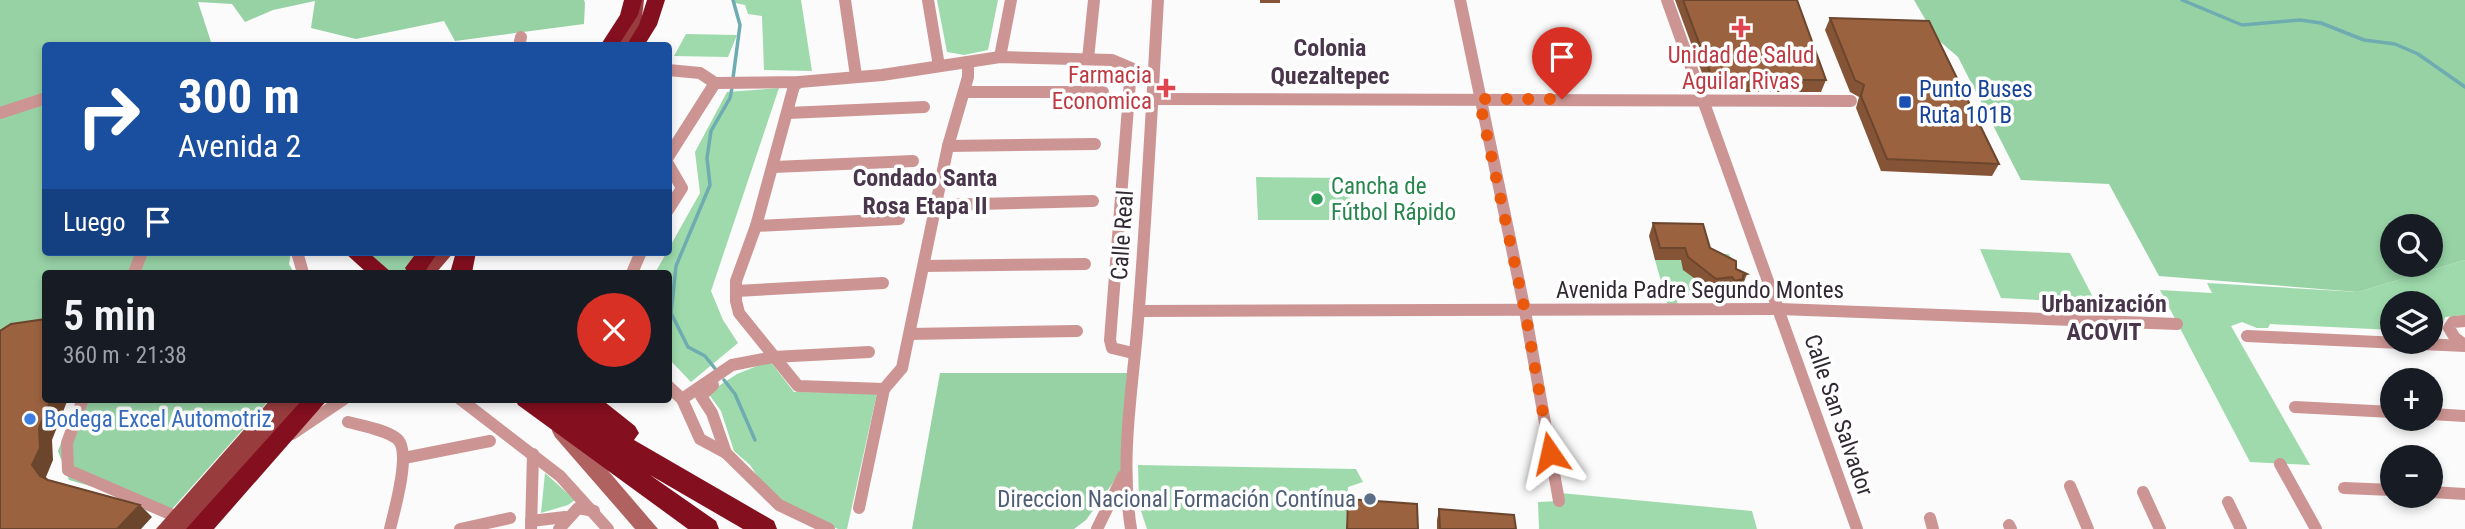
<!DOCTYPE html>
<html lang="es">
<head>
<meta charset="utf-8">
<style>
  :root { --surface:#171b24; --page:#242831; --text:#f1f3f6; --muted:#9ea1a6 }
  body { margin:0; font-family:"Roboto Condensed",sans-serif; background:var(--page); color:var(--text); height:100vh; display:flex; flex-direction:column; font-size:26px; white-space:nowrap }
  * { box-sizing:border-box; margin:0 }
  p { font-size:23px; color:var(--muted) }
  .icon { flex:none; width:38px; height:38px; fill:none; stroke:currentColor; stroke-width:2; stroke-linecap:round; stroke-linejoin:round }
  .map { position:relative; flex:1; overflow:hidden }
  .drawer { position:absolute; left:42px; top:270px; width:630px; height:133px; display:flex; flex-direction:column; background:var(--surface); border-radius:7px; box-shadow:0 4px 10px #0003 }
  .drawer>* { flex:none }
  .guide { position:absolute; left:42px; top:42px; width:630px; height:214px; border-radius:7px; box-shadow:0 4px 10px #0003; background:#1a4fa0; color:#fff; overflow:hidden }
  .controls { position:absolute; left:2380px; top:214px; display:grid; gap:14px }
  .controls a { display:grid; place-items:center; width:63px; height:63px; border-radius:50%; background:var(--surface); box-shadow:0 4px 10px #0003; font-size:35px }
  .pin { position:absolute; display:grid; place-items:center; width:60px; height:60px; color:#fff; margin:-72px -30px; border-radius:50% 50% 50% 0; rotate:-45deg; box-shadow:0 0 7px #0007 }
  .pin .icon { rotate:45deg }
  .me { position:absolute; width:77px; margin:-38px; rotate:349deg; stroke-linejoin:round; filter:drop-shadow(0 0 5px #0008) }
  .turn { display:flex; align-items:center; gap:24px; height:147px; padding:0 21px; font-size:32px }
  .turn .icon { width:91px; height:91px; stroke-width:2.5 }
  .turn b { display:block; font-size:49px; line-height:60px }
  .then { display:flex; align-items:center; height:66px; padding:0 21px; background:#0003; gap:14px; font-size:26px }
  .round { display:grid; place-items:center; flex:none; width:74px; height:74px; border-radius:37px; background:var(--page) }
  .summary { display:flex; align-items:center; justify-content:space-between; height:119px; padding:0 21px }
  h1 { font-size:42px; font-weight:600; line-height:52px }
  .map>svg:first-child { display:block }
  .green { fill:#9edaac }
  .forest { fill:#97d2a5; fill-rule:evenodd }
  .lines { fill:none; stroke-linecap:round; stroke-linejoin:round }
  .stream { stroke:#6eacb1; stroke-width:3.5 }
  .street { stroke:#cc9593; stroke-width:12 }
  .secondary { fill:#b06261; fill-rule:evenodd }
  .primary { fill:#993c3e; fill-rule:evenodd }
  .highway { fill:#840f1f; fill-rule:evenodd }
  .wall { fill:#855437 }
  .shaded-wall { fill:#6c452d }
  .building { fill:#9b6240; stroke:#6c452d; stroke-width:2 }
  .route { stroke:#ea580c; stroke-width:12; stroke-dasharray:0 21.6 }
  .health-dot { fill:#e0444e; stroke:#fff; stroke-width:2.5 }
  .transit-dot { fill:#1a4fb4; stroke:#fff; stroke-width:2.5 }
  .leisure-dot { fill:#2e9e5b; stroke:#fff; stroke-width:2.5 }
  .shop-dot { fill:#3f7fe0; stroke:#fff; stroke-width:2.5 }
  .service-dot { fill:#5c6f8a; stroke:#fff; stroke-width:2.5 }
  .labels { text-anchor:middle; stroke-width:7; stroke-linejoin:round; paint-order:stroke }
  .health-label { font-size:23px; fill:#be3a42; stroke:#fff }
  .transit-label { font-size:23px; fill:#164399; stroke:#fff; text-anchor:start }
  .leisure-label { font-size:23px; fill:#27864d; stroke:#fff; text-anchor:start }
  .street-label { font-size:23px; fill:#302832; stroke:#fff }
  .shop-label { font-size:23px; fill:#366cbe; stroke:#fff; text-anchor:start }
  .service-label { font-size:23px; fill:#4e5e75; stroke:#fff; text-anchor:end }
  .neighbourhood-label { font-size:24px; font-weight:bold; fill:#49364c; stroke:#fff }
</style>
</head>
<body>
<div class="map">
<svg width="2465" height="529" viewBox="0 0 2465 529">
  <rect width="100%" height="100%" fill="#fbfbfb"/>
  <g class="green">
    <polygon points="735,0 801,0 812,71 764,70 762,16 748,14 745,5 735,3"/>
    <polygon points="937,0 998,0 988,50 964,55 947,52"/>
    <polygon points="686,34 737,35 728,57 674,56"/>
    <polygon points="779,88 711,291 723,320 738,343 691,382 669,359 668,273 655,273 700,193 695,152 727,92"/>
    <polygon points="1256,177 1348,178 1352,220 1258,220"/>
    <polygon points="1980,249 2070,253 2096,303 2001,298"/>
    <polygon points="1704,254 1729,254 1741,287 1740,293 1676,296 1678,305 1668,306 1655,260 1685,257 1712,291 1738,291"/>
    <polygon points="2465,260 2465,315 2445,317 2439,338 2431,338 2431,303 2392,303 2392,330 2270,324 2268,328 2257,328 2242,322 2231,326 2310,465 2250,462 2160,290 2212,293 2207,283 2358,292"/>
    <polygon points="770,361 794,392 877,393 847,529 838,529 784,503 762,483 750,465 734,451 721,411 708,393 737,374"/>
    <polygon points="1138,465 1356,469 1363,482 1348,487 1346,529 1147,529 1139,505"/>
    <polygon points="545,473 575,500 568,505 541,513"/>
    <polygon points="1560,493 1752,511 1757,529 1539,529 1538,502 1559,501"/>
  </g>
  <g class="forest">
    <polygon points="0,0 584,0 585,3 584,24 455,41 444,21 356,39 311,28 315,1 273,10 245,22 232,4 198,2 212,45 46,46 46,252 291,252 289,264 294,273 46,273 45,328 0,347"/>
    <path d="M 1914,0 L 2465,0 L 2465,260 L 2358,292 L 2159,276 L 2109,184 L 2021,180 L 1958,57 L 1936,38 ZM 2392,226 L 2431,226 L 2431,264 L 2392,264 Z"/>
    <polygon points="365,252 420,252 404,273 392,273"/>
    <polygon points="940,373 1127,373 1123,469 1086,520 1074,529 912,529"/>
    <polygon points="78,399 270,399 172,509 69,480 58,451"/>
  </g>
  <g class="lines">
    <g class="stream">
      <polyline points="733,0 740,25 733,78"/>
      <polyline points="2182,0 2242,25 2300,20 2321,23 2364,40 2395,44 2418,54 2465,87"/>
      <polyline points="717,371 705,356 688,347 671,313 676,266 710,185 707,158 711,131 730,98 732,88"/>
      <polyline points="724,380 735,394 755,440"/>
    </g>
    <g class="street">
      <polyline points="845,0 856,76"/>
      <polyline points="928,0 939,66"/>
      <polyline points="1460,0 1525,311 1559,501"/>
      <polyline points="1667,0 1857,529"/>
      <polyline points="519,46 521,37"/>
      <polyline points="1000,57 1011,0"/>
      <polyline points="1088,59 1094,0"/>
      <polyline points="668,70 700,73 715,83 799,82 882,75 1000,57 1112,60 1131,68 1110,340 1112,348 1133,353"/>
      <polyline points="799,82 794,86 756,226 736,281 736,301 739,313 798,386 884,389"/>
      <polyline points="964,92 1103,92"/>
      <polyline points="1152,99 1851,101"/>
      <polyline points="0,113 46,98"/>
      <polyline points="788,113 924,107"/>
      <polyline points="948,146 1095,144"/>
      <polyline points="668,157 715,83"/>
      <polyline points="668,164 682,188 668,210"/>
      <polyline points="774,167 913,161"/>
      <polyline points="936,205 1093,201"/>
      <polyline points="756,226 899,219"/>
      <polyline points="297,252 303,273"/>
      <polyline points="924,266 1085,264"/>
      <polyline points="134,273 142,252"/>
      <polyline points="632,273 641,252"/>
      <polyline points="736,291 883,283"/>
      <polyline points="1139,311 1780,309 2177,324"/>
      <polyline points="2465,321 2453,322 2449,328 2455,338 2465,345"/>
      <polyline points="910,334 1077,331"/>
      <polyline points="2247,336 2465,346"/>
      <polyline points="713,385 701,396 712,413 726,453"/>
      <polyline points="668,386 682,399"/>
      <polyline points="884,389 902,368 948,146 968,77 968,62"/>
      <polyline points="83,399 67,443 68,470 177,517"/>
      <polyline points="460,399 560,476 608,529"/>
      <polyline points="2295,407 2392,412"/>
      <polyline points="2431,414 2465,416"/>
      <path d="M 348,422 C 363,426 383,429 396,438 C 413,449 394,511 390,529"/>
      <polyline points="292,434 344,399"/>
      <polyline points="404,458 490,441"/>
      <polyline points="2280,464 2316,529"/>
      <polyline points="2070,486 2088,529"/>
      <polyline points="2344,488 2392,490"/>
      <polyline points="2143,492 2160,529"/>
      <polyline points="2431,492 2465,494"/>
      <polyline points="2228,502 2241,529"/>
      <polyline points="859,508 884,389"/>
      <polyline points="1930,518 1933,529"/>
      <polyline points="531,521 565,517"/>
      <polyline points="2009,525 2011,529"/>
      <polyline points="460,529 510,518"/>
      <polyline points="531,529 533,454"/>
      <polyline points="559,529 578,508 594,511"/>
      <polyline points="829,529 779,505 726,453 700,439 682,399 732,365 773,357 869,352"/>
      <polyline points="1097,529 1123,476"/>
      <path d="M 1131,529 C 1119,453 1134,383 1139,307 C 1147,205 1152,102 1158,0"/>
    </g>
    <polygon class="secondary" points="562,423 569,425 658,529 635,529 555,437 552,431 555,425"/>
    <g class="primary">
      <polygon points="630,0 644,0 641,25 630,46 615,46 627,25"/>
      <polygon points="435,252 454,252 436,273 416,273"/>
      <polygon points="271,399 313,399 199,529 156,529"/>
    </g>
    <g class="highway">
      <polygon points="624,0 642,0 638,15 618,46 600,46 620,15"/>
      <polygon points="647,0 665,0 657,25 644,46 626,46 639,25"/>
      <polygon points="344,252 368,252 392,273 367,273"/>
      <polygon points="417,252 438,252 424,273 408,273 405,268"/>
      <polygon points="456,252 476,252 472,273 450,273"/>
      <polygon points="303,399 328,399 214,529 186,529"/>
      <polygon points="515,399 601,399 635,426 639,433 634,440 774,521 777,529 743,529 650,475 716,521 719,529 688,529 518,405"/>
    </g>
  </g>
  <g class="wall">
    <rect x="1260" y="0" width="20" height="3"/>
    <polygon points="1675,0 1797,0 1826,80 1821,92 1709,92"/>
    <polygon points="1830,18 1999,164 1992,176 1881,171 1856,108 1859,97 1850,92 1825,30"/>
    <polygon points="1653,223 1710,248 1736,269 1747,274 1742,287 1740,287 1738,292 1730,294 1727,289 1712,291 1683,270 1681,260 1655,260 1649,236"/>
    <polygon points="1439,509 1516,529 1437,529 1437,520"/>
  </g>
  <g class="shaded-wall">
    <polygon points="1743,279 1738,292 1730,294 1735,281"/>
    <polygon points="51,399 68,399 52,440 53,460 46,477 53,488 40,476 32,465 39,428"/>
    <polygon points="140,505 152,517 141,529 117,529"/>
  </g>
  <g class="building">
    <polygon points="1683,0 1797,0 1826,80 1713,80"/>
    <polygon points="1830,18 1929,21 1999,164 1887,159 1861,96 1864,85 1855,80"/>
    <polygon points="1653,223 1703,224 1710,248 1736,261 1736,269 1747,274 1743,275 1743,279 1735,281 1732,277 1716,279 1688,257 1685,248 1660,248"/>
    <polygon points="46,319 46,399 51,399 39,428 40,448 32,465 40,476 48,480 140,505 117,529 0,529 0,331 11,324"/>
    <polygon points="1348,499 1417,504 1418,529 1347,529"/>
    <polygon points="1439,509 1514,515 1516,529 1440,529"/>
  </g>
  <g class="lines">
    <polyline class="route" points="1550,453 1525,311 1479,99 1562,99"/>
  </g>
  <g class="health-dot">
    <path d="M1737.5 17.5h7v7h7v7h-7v7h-7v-7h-7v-7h7z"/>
    <path d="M1162.5 77.5h7v7h7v7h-7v7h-7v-7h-7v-7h7z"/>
  </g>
  <rect class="transit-dot" x="1898" y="95" width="14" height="14" rx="3.5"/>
  <circle class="leisure-dot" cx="1317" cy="199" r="7"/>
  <circle class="shop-dot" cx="30" cy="419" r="7"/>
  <circle class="service-dot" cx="1370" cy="499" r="7"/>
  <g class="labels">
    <g class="health-label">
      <text x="1741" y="63">Unidad de Salud<tspan x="1741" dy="26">Aguilar Rivas</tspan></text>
      <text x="1152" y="83" text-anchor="end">Farmacia<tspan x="1152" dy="26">Economica</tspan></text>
    </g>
    <g class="transit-label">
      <text x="1919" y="97">Punto Buses<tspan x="1919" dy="26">Ruta 101B</tspan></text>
    </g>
    <g class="leisure-label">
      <text x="1331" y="194">Cancha de<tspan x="1331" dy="26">Fútbol Rápido</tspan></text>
    </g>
    <g class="street-label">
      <text transform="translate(1122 235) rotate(-86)" y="8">Calle Real</text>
      <text x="1700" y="298">Avenida Padre Segundo Montes</text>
      <text transform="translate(1839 415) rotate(71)" y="8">Calle San Salvador</text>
    </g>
    <g class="shop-label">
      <text x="44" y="427">Bodega Excel Automotriz</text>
    </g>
    <g class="service-label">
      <text x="1356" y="507">Direccion Nacional Formación Contínua</text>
    </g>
    <g class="neighbourhood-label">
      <text x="1330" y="56">Colonia<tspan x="1330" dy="28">Quezaltepec</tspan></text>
      <text x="925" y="186">Condado Santa<tspan x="925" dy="28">Rosa Etapa II</tspan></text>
      <text x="2104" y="312">Urbanización<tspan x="2104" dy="28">ACOVIT</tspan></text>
    </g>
  </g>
</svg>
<div class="controls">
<a><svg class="icon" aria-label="search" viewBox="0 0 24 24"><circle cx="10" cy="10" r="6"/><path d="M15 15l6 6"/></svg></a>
<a><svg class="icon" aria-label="layers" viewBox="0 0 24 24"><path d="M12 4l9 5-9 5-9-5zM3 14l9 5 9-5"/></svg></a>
<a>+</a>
<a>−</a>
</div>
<div class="pin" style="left:1562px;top:99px;background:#d93025"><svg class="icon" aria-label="arrive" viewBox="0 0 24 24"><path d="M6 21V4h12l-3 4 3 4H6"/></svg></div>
<svg class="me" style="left:1550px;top:453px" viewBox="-20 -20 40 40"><path d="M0-17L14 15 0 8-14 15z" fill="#ea580c" stroke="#fff" stroke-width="4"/></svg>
<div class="guide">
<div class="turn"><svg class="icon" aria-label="right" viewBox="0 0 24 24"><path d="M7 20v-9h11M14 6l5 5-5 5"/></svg><div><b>300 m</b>Avenida 2</div></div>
<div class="then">Luego<svg class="icon" aria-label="arrive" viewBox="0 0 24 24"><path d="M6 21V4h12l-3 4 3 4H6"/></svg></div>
</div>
<section class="drawer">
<div class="summary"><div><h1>5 min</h1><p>360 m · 21:38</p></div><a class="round" style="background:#d93025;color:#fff"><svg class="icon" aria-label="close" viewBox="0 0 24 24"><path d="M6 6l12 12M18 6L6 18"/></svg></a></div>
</section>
</div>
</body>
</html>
